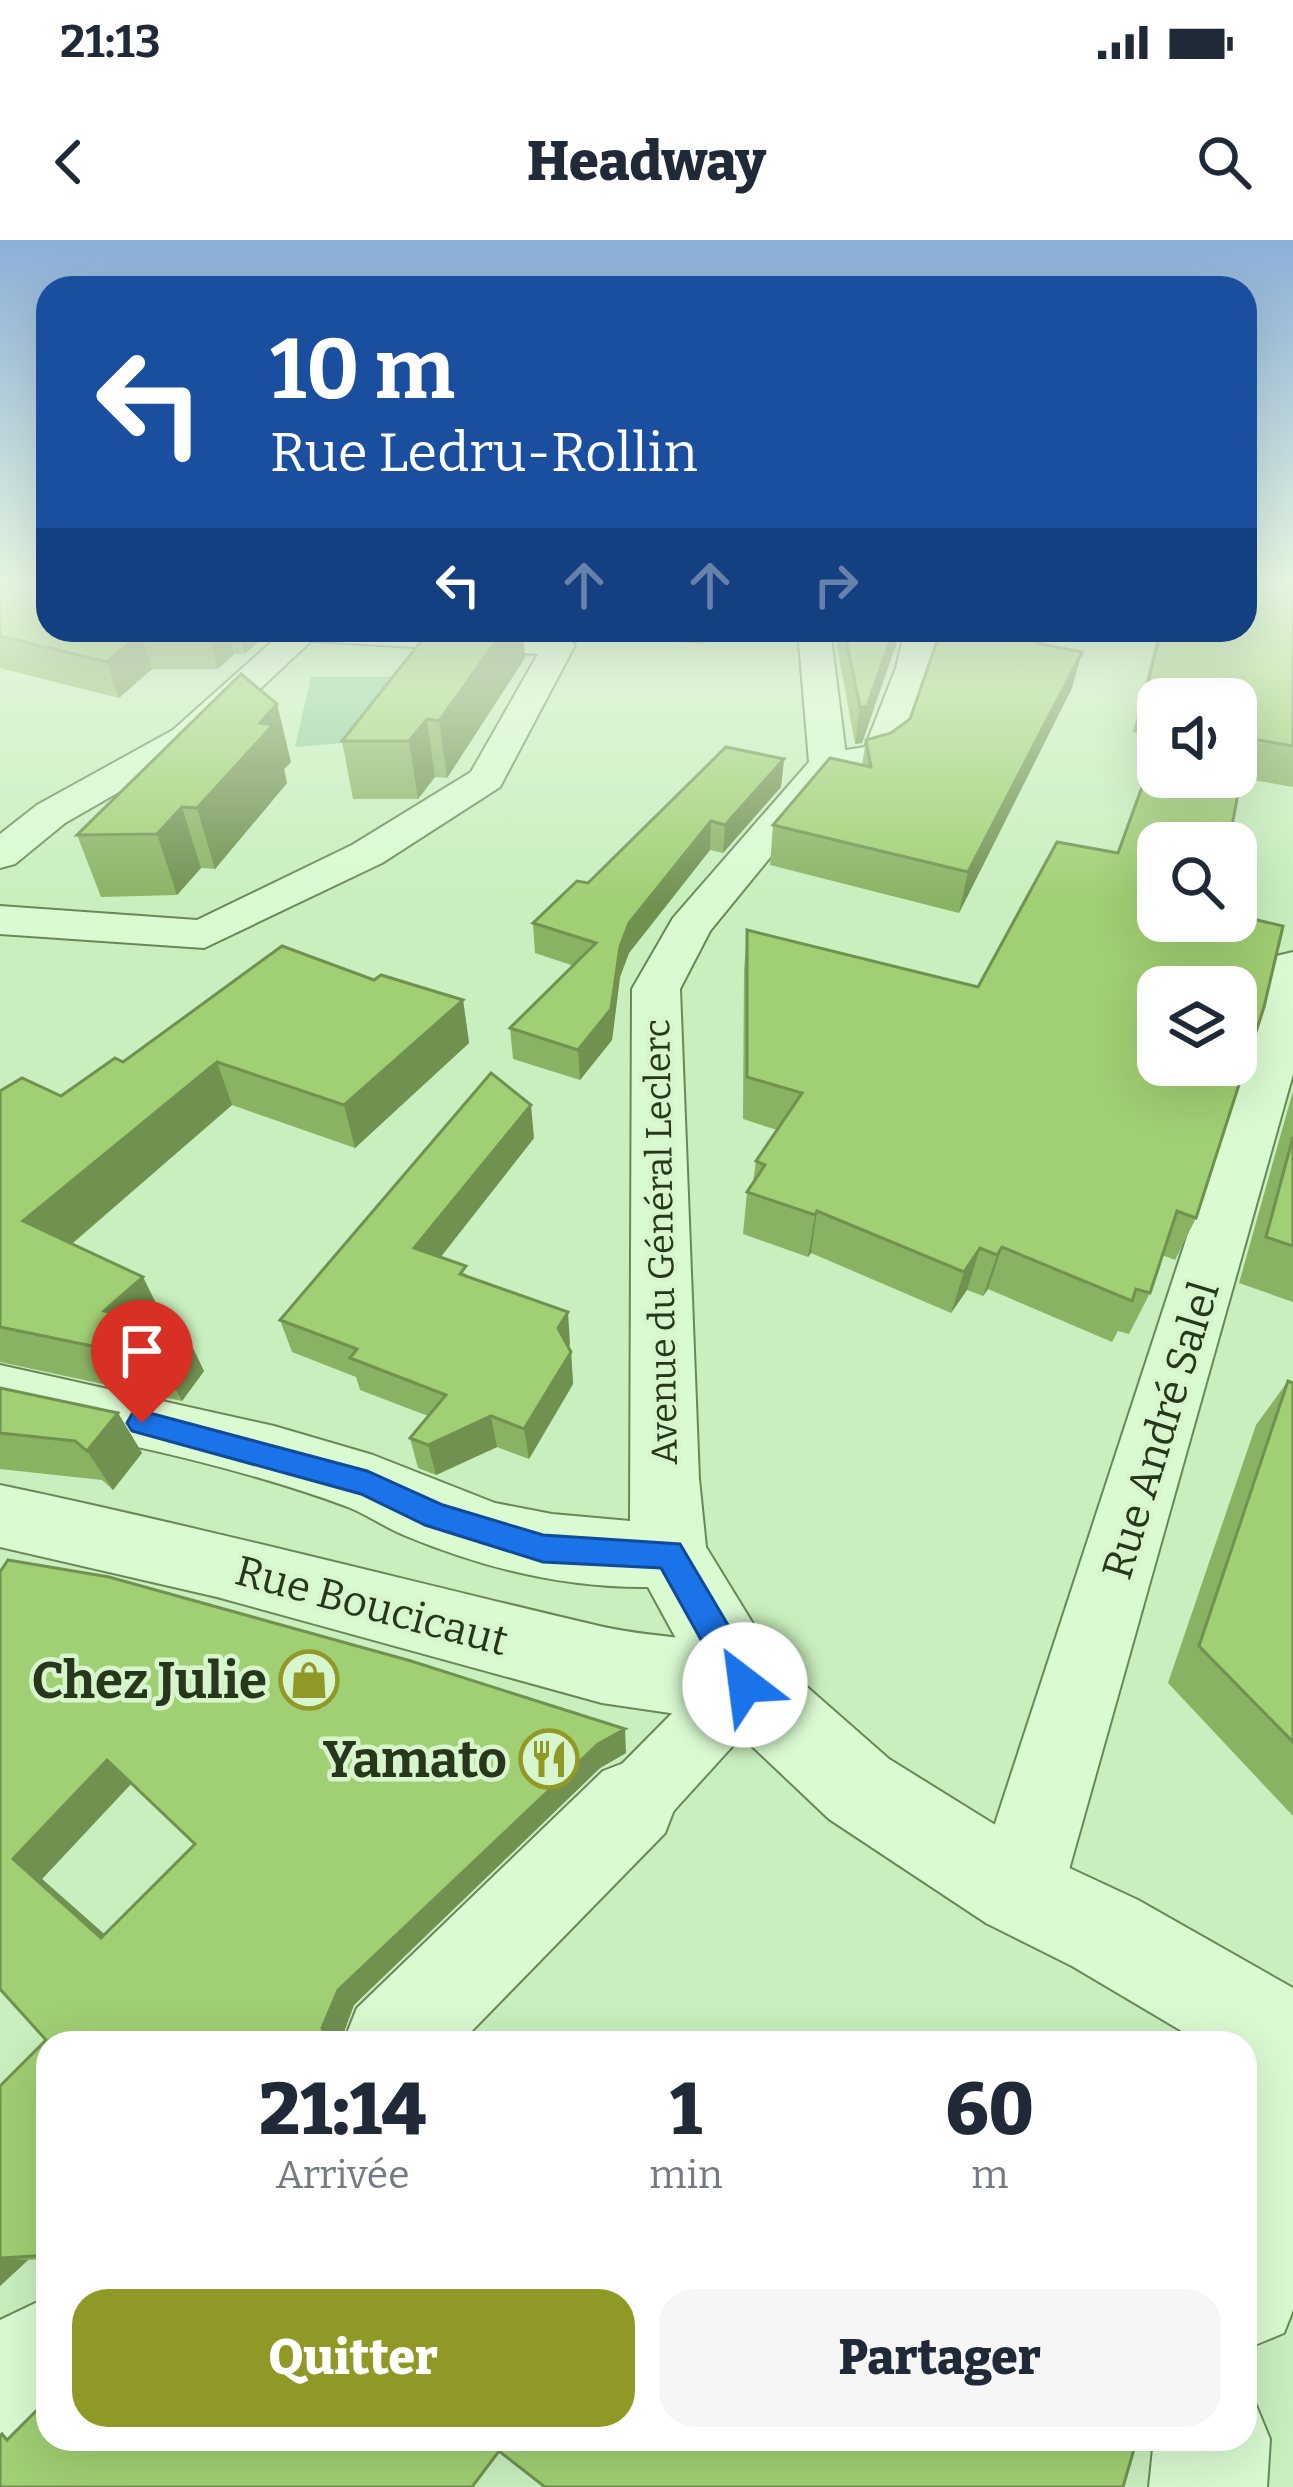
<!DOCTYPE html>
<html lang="fr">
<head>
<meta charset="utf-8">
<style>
  :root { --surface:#fff; --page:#f6f6f7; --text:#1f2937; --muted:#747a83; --accent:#909925 }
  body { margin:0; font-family:Bitter,serif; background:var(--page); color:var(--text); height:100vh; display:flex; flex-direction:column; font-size:45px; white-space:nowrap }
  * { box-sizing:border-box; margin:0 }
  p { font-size:39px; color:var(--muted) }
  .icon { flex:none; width:66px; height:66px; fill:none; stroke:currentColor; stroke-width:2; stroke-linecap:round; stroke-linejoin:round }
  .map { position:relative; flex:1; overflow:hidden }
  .sheet { position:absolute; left:36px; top:1791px; width:1221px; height:420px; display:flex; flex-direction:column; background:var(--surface); border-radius:36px; box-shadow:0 12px 48px #0002 }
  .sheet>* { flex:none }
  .top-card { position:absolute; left:36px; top:36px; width:1221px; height:366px; border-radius:36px; box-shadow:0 12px 48px #0002; background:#1a4fa0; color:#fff; overflow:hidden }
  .fabs { position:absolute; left:1137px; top:438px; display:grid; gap:24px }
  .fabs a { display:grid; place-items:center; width:120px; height:120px; border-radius:24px; background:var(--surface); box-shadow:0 12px 48px #0002; font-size:60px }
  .pin { position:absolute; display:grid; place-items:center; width:102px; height:102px; color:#fff; margin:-123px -51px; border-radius:50% 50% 50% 0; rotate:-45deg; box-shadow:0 0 12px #0007 }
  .pin .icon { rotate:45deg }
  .me { position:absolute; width:132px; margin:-66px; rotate:330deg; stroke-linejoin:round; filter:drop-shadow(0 0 9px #0008) }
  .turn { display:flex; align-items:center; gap:42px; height:252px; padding:0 36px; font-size:54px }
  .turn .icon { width:156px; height:156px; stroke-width:2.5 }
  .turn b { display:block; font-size:84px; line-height:102px }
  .lanes { display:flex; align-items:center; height:114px; padding:0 36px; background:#0003; justify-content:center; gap:60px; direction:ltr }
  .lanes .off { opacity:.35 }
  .eta { display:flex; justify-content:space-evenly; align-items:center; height:204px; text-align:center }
  .eta b { font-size:72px; font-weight:800; line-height:84px }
  .primary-button { display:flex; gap:24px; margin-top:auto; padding:24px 36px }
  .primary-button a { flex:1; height:138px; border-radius:36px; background:var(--accent); color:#fff; font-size:48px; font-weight:800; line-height:138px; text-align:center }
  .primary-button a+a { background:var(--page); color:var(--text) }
  .status { display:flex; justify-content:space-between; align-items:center; height:84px; padding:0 60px; background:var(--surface); direction:ltr }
  .status svg { height:33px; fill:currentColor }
  header { display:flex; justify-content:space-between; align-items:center; height:156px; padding:0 36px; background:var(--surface); font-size:54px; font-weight:800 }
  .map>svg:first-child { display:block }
  .green { fill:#92cd9e }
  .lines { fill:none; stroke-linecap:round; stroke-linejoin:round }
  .pedestrian-casing { stroke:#6a8857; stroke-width:4 }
  .minor-casing { stroke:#6a8857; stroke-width:4 }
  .tertiary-casing { stroke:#6a8857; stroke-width:4 }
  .pedestrian { fill:#dafad2; fill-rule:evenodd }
  .minor { fill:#dafad2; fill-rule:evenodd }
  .tertiary { fill:#dafad2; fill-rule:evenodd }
  .wall { fill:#8ab263; fill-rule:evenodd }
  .shaded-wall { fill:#719150 }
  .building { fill:#a1cf73; stroke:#719150; stroke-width:3; fill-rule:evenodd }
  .route { fill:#1a73e8; stroke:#114b97; stroke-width:3 }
  .labels { text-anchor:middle; stroke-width:9; stroke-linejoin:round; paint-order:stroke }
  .far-street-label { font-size:36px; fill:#27371c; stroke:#d7f6ce }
  .street-label { font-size:42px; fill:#27371c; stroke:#d7f6ce }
  .near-poi-label { font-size:51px; font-weight:bold; fill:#27371c; stroke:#d7f6ce; text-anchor:end }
</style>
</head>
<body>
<div class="status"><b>21:13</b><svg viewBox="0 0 49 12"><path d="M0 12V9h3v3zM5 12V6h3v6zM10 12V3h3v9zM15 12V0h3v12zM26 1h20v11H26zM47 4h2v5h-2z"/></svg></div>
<header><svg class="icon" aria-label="back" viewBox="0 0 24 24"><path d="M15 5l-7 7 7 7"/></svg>Headway<svg class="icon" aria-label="search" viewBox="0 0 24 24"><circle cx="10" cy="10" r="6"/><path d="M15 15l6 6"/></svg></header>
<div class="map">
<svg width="1293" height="2247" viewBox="0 0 1293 2247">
  <rect width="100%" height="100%" fill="#c9efbe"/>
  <polygon class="green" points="311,437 410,437 376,500 295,507"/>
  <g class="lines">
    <g class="pedestrian-casing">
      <polygon id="pedestrian" points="745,1413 768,1423 778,1445 768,1467 659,1587 634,1597 609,1587 599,1562 609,1537 722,1423"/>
    </g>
    <g class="minor-casing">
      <g id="minor">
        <path d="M 285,390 C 327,390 557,383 575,405 L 500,547 L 382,623 L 204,708 L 0,694 L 0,666 L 197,680 L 352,605 L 471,532 L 538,414 L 311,401 L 199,506 L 65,583 L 15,624 L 0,628 L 0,594 L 37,565 L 173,490 Z"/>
        <path d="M 905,390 L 937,390 L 930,428 L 900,514 C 882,538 841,538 815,531 L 809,523 L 815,515 L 865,507 L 896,428 Z"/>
        <polygon points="1293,712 1293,834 1063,1651 1050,1683 1018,1696 986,1683 973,1651 1248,810 1269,726 1276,716"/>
        <path d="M 0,1245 C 200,1287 396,1338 595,1385 C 654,1400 717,1395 774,1418 L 786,1445 L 774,1472 L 745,1484 L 602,1463 L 217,1357 L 0,1307 Z"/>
        <polygon points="634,1519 665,1531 677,1562 665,1593 460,1803 343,1803 357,1768 603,1531"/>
        <polygon points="48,2057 48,2188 0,2211 0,2080"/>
      </g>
    </g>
    <g class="tertiary-casing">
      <g id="tertiary">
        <path d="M 798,390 L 830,390 L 847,523 L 710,691 L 680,749 L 699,1239 L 706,1307 L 774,1418 L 889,1519 L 1050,1619 L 1138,1660 L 1293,1748 L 1293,2070 L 1284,2093 L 1245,2109 L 1245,1803 L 1202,1803 L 1072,1726 L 986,1683 L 829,1579 L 716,1472 L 648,1347 C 564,1348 483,1328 406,1296 C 386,1288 368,1275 348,1267 C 237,1226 117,1201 0,1179 L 0,1125 L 274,1186 L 373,1215 L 495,1263 L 552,1274 L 630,1281 L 632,749 L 673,678 L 809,522 Z"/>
        <polygon points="1245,2155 1253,2158 1270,2199 1267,2247 1149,2247 1154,2199 1245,2199"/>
      </g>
    </g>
    <use href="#pedestrian" class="pedestrian"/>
    <use href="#minor" class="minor"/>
    <use href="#tertiary" class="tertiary"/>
  </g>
  <g class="wall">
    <polygon points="0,348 48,390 270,390 245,414 234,414 218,429 152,429 119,458 0,428"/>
    <polygon points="1293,348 1293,547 1241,538 1158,603 1196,978 1175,1020 1162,1015 1150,1053 1129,1094 1118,1091 1112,1102 988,1049 983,1056 967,1050 951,1073 811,1013 808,1017 743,994 747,952 753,942 756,921 777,890 743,879 744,731 747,690 978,747 1118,613 1236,459 1158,459 1158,497 1133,492 1159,390 1245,390"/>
    <polygon points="430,390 709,390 704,404 523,391 525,418 447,538 435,537 418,559 353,559 342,501"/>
    <polygon points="834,390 901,390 862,503 855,504"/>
    <polygon points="941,391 1042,404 1072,448 959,673 770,625 773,585 862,525 866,500 891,493 910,479"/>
    <polygon points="784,519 781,547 723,613 710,610 629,713 620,737 612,800 580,840 513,819 510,788 574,726 535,713 533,683 588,643"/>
    <polygon points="291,522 284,529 287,543 215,629 201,628 177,655 101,657 77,595"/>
    <polygon points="374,740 463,760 469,803 355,908 232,865 72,1004 164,1079 159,1084 184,1090 204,1131 182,1161 0,1122 0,851 61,856 123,822"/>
    <polygon points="1293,851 1293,1062 1239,1043"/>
    <polygon points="534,898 440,1017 570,1104 568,1108 571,1112 573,1144 529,1219 497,1207 436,1235 418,1228 410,1198 428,1176 360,1150 356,1137 292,1112 280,1080"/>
    <polygon points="1288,1141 1293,1143 1293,1576 1168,1443 1256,1185"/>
    <polygon points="0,1148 118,1173 142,1213 113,1250 102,1240 0,1229"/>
    <path d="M 0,1332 L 626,1513 L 600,1528 L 354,1765 L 339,1801 L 48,1803 L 48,2019 L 28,2020 L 0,2046 L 0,1846 L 46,1800 ZM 131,1544 L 195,1604 L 105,1695 L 42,1639 Z"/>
  </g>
  <g class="shaded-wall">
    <polygon points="213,390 228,390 234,414 218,429 208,394"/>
    <polygon points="239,390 270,390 245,414"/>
    <polygon points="504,390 523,390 525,418 447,538 439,481"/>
    <polygon points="894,390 901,390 862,503 855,504 860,467"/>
    <polygon points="1042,390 1047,390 1028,439 1037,403"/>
    <polygon points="141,393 152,429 119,458 107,422"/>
    <polygon points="1082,412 1072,448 959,673 968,632"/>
    <polygon points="277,464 291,522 284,529 287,543 215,629 197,568 260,483"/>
    <polygon points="427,479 435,537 418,559 409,501"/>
    <polygon points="784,519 781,547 723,613 725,585"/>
    <polygon points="182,567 201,628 177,655 157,594"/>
    <polygon points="711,581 710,610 629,713 620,737 612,800 580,840 578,810 629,683"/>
    <polygon points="463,760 469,803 355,908 344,865"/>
    <polygon points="217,822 232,865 48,1024 23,981"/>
    <polygon points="531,865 534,898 422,1041 414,1008"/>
    <polygon points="817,971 811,1013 808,1017 815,975"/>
    <polygon points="1002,1007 988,1049 983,1056 997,1015"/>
    <polygon points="980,1008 967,1050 951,1073 964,1032"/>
    <polygon points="143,1037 164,1079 127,1113 104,1071"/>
    <polygon points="568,1072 570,1104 561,1120 558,1088"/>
    <polygon points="184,1090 204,1131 182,1161 160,1120"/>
    <polygon points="571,1112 573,1144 529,1219 524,1189"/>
    <polygon points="118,1173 142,1213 113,1250 87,1211"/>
    <polygon points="491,1176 497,1207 436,1235 428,1205"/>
    <polygon points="625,1489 626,1513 600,1528 354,1765 340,1803 316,1803 338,1750 598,1504"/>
    <polygon points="107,1520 131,1544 42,1639 128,1715 101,1698 13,1619"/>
    <polygon points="0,2018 28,2020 0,2046"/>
  </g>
  <g class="building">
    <polygon points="0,348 48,348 48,390 213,390 208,394 141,393 107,422 0,396"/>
    <path d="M 1245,348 L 1293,348 L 1293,506 L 1248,498 L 1229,603 L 1158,603 L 1158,681 L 1236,681 L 1236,675 L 1283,686 L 1264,767 L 1196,978 L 1177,971 L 1150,1053 L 1136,1049 L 1132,1061 L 1002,1007 L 997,1015 L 980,1008 L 964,1032 L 817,971 L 815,975 L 747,952 L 765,925 L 756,921 L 802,853 L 747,837 L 747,690 L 978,747 L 1057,602 L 1118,613 L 1158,503 L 1158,537 L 1236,537 L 1236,459 L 1166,459 L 1145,455 L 1161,390 L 1245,390 ZM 1158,747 L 1236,747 L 1236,825 L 1158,825 Z"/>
    <polygon points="430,390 504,390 439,481 427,479 409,501 342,501"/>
    <polygon points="844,390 894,390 867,466 860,467"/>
    <polygon points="941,390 1042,390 1037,403 1082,412 968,632 773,585 830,518 871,527 866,500 891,493 910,479"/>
    <polygon points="241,434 277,464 260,483 273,485 197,568 182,567 157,594 77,595"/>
    <polygon points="726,507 784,519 725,585 711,581 629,683 620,707 611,769 578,810 510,788 596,703 533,683 577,641 588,643"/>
    <polygon points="282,706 374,740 381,735 463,760 344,865 217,822 23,981 143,1037 104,1071 184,1090 160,1120 0,1087 0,851 22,838 61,856 115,818 123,822"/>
    <polygon points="491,833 531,865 414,1008 466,1026 460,1034 568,1072 558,1088 571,1112 524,1189 491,1176 428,1205 410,1198 446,1155 350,1118 357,1109 280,1080"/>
    <polygon points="1293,897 1293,1006 1266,997"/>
    <polygon points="1288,1141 1293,1143 1293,1502 1199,1406"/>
    <polygon points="0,1148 118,1173 87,1211 75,1201 0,1193"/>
    <path d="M 8,1320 L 109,1337 L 411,1421 L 625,1489 L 598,1504 L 338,1750 L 322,1788 L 325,1794 L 316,1803 L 48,1803 L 48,2008 L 35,2016 L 0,2018 L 0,1846 L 46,1800 L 0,1749 L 0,1332 ZM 107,1520 L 195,1604 L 101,1698 L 13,1619 Z"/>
    <polygon points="48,2159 48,2199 1137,2199 1123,2247 545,2247 499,2211 472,2247 0,2247 0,2197 2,2194 7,2200"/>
  </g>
  <linearGradient id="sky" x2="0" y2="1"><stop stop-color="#8cafd8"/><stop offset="0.52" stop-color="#e7f8e2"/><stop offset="1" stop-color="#e7f8e2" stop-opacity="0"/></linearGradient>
  <rect width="1293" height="663" fill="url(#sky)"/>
  <polygon class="route" points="142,1171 367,1231 443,1265 543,1295 680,1304 757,1434 762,1445 757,1457 745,1461 733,1457 661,1328 543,1322 425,1285 361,1254 132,1191 127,1183 132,1174"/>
  <defs>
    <g id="shop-ring" transform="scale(3)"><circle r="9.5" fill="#d7f6ce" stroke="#909925" stroke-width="1.5"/><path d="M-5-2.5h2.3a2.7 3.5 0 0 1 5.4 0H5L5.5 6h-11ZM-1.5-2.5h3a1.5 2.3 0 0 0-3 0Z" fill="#909925"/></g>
    <g id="restaurant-ring" transform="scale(3)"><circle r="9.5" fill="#d7f6ce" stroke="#909925" stroke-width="1.5"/><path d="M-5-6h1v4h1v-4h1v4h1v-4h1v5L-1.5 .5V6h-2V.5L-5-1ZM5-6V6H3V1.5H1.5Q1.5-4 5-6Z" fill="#909925"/></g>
  </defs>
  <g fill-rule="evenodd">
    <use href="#shop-ring" x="309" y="1440"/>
    <use href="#restaurant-ring" x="549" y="1519"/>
  </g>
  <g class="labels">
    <g class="far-street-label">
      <text transform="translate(660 1002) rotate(-91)" y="13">Avenue du Général Leclerc</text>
    </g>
    <g class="street-label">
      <text transform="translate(1160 1190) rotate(-73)" y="15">Rue André Salel</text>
      <text transform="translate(372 1365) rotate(15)" y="15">Rue Boucicaut</text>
    </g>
    <g class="near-poi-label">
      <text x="267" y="1458">Chez Julie</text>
      <text x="507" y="1537">Yamato</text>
    </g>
  </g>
</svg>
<div class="fabs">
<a><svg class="icon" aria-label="sound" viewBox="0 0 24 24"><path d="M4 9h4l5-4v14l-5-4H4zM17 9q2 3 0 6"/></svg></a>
<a><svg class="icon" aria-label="search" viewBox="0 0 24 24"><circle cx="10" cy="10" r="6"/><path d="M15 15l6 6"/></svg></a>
<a><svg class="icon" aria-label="layers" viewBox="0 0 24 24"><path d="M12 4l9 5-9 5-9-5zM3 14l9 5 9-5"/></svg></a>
</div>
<div class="pin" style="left:142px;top:1183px;background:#d93025"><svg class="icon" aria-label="arrive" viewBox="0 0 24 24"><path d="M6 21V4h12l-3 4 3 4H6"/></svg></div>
<svg class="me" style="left:745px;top:1445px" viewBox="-20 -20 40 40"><circle r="19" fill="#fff"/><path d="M0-13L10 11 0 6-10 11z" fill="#1a73e8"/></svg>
<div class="top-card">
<div class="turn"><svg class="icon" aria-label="left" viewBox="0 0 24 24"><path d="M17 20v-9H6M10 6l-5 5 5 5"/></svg><div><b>10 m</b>Rue Ledru-Rollin</div></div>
<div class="lanes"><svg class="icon" aria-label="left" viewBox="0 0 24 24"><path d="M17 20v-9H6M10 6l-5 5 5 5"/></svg><svg class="icon off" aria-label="ahead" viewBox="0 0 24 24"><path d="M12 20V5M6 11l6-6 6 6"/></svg><svg class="icon off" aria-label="ahead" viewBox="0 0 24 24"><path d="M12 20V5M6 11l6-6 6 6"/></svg><svg class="icon off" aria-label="right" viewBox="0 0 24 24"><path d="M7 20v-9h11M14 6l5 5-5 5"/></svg></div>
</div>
<section class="sheet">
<div class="eta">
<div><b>21:14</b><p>Arrivée</p></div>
<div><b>1</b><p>min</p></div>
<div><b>60</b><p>m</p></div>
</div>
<div class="primary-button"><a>Quitter</a><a>Partager</a></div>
</section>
</div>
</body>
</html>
